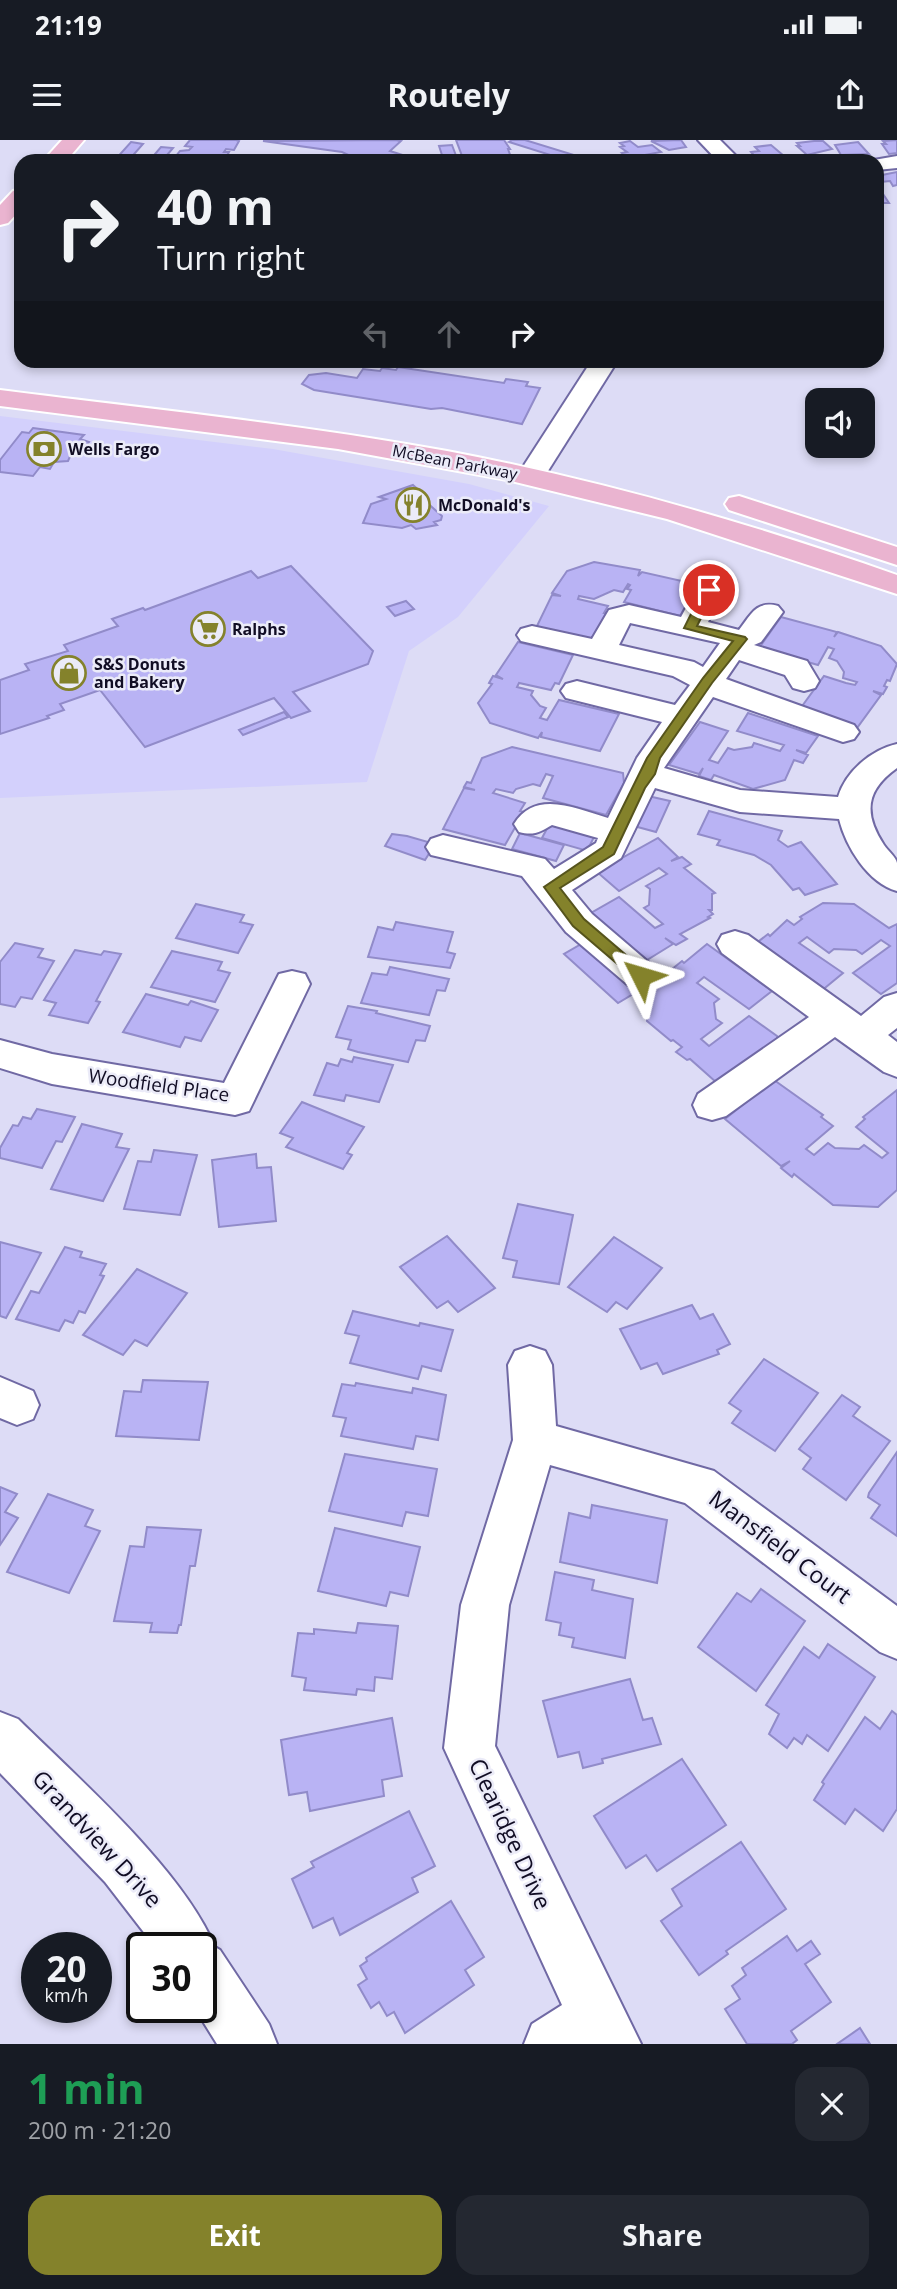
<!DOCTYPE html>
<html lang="en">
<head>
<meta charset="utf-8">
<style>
  :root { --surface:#171b24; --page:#242831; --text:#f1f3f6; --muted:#9ea1a6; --accent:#84822b }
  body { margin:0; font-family:"Open Sans",sans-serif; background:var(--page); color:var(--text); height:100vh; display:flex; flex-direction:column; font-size:26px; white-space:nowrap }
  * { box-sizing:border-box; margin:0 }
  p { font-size:23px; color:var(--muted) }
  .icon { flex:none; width:38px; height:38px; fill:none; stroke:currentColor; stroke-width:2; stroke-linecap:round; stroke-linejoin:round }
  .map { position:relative; height:1904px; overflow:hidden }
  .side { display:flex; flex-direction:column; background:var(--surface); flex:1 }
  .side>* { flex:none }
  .top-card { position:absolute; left:14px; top:14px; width:870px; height:214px; border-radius:21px; box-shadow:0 4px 10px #0003; background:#171b24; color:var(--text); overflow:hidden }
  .fabs { position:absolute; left:805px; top:248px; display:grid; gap:14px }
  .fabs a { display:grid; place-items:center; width:70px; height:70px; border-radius:14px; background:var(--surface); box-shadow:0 4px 10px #0003; font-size:35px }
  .speed { position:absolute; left:21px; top:1792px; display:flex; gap:14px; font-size:35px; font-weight:700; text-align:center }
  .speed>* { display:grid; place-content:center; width:91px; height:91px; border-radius:50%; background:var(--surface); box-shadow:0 4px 10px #0003; line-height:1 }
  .speed small { font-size:18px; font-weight:400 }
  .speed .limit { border:4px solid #111; border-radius:10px; background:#fff; color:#111 }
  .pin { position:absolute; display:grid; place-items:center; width:60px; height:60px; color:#fff; margin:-30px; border:4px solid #fff; border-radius:50%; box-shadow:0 2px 7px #0007 }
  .me { position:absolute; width:77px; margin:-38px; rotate:310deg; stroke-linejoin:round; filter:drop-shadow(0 0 5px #0008) }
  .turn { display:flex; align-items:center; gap:24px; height:147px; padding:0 28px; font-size:32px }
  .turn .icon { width:91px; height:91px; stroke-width:2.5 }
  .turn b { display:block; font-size:49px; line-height:60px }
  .lanes { display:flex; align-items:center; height:66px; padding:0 28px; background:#0003; justify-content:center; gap:35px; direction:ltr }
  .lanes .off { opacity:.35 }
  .round { display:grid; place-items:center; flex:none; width:74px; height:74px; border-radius:21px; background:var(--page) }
  .head { display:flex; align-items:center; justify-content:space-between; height:119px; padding:0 28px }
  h1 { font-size:42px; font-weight:700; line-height:52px; color:#1e9e55 }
  .cta { display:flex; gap:14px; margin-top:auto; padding:14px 28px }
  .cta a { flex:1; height:80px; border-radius:21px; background:var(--accent); color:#fff; font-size:28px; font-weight:700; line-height:80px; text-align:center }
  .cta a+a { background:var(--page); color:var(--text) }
  .status { display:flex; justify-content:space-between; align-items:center; height:49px; padding:0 35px; background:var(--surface); direction:ltr }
  .status svg { height:19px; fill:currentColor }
  header { display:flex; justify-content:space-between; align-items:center; height:91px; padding:0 28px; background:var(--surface); font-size:32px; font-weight:700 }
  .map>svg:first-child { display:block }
  .built { fill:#d3d0fc }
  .building { fill:#b9b3f4; stroke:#918bc9; stroke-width:2 }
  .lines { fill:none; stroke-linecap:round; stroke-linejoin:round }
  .minor-casing { stroke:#7069a4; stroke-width:4 }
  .major-casing { stroke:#fff; stroke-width:4 }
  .minor { fill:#fff; fill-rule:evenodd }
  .major { fill:#eab4d0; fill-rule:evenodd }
  .route { fill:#84822b; stroke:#56541c; stroke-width:2 }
  .labels { text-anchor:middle; stroke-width:5; stroke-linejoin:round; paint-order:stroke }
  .far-poi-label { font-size:16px; font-weight:bold; fill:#110d24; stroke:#ebebf8; text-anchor:start }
  .far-street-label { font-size:16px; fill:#110d24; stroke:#ebebf8 }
  .street-label { font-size:19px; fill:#110d24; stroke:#ebebf8 }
  .near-street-label { font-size:23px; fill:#110d24; stroke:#ebebf8 }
</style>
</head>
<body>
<div class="status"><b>21:19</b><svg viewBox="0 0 49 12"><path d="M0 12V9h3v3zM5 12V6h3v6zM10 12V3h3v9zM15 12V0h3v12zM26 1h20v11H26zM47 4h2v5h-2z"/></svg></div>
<header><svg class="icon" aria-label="menu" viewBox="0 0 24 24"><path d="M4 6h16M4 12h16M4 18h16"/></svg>Routely<svg class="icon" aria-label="share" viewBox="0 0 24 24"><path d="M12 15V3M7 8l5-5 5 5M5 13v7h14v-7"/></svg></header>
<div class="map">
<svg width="897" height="1904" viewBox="0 0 897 1904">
  <rect width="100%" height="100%" fill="#dddcf6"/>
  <polygon class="built" points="0,276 273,309 469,344 549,366 458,477 409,511 367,642 0,658"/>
  <g class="building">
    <polygon points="190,0 236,0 239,1 234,10 226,9 224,12 229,12 224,21 172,21 180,11 189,10 192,7 185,6"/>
    <polygon points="395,0 401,1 390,11 406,16 403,21 352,21 353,17 342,12 263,1"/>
    <polygon points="456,0 504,0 510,9 508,9 512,20 522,21 464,21"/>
    <polygon points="512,0 525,0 574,15 566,20 509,2"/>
    <polygon points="681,0 686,7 669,10 651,1"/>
    <polygon points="897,0 897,13 889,14 882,4 886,4 883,1"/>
    <polygon points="630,1 638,7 652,5 661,12 629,18 622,13 627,12 620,7 624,6 620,3"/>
    <polygon points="814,1 823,1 832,9 807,15 797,6 800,6 797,3"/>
    <polygon points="131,2 143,4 128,21 114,21"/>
    <polygon points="858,2 869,14 841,15 835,5"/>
    <polygon points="452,5 458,21 444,21 439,6"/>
    <polygon points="771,5 784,16 757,19 751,12 759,11 755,7"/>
    <polygon points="161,7 173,8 162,21 149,21"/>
    <polygon points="897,32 897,45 893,46 890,41 881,42 877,36"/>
    <polygon points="877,48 879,48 889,63 877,63"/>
    <polygon points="398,227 504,243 506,239 528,242 526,246 540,248 522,284 442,268 431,269 314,250 302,244 309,235 326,233 357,238 363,229 380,231 382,228 396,230"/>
    <polygon points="33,288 84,295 80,299 89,302 82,311 72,312 68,321 54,322 50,329 40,327 33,336 0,332 0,320 22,292 29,293"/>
    <polygon points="413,345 423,354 421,355 426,359 424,360 442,376 441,380 434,382 437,385 416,389 411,385 402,388 363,383 371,364 386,359 379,357"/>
    <polygon points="594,422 640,430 638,436 642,432 695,444 694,451 680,476 624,462 631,450 627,449 630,445 628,444 623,452 614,450 594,459 579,456 578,459 608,466 604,473 607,473 591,500 536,488 552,455 561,456 552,453 567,431"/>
    <polygon points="291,426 373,511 368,524 293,552 310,571 291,578 274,558 145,607 100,550 60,564 64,570 47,576 49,578 0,594 0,540 29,530 25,524 68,511 64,505 118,486 112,479 143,468 145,470 251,431 258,438"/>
    <polygon points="406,461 414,469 395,476 387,467"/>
    <polygon points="781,477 837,492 834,497 838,492 881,506 897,524 890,541 887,540 884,546 887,547 883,554 873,551 881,555 857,588 800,569 824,536 846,543 855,545 857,542 843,538 844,532 837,521 829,518 834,509 828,507 818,525 759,508"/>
    <polygon points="518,502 573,515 559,544 555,543 551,550 519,543 517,547 533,551 531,555 540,566 546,568 540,578 547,580 559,560 619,574 600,611 541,597 542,592 538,598 490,583 478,563 492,544 489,543 493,536 503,539 496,535"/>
    <polygon points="284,572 288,577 243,595 239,590"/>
    <polygon points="748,573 818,596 806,613 796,610 808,615 803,623 794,620 785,640 753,649 714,635 711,640 699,636 703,628 699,634 669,625 700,582 728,591 709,620 718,623 728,608 734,610 752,607 754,603 780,611 784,605 737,591"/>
    <polygon points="512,607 623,633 624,643 606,675 543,658 553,636 546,634 540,646 533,644 516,649 513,653 496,649 493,653 525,663 520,671 524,672 505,705 443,689 464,648 475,650 464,647 467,642 471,643 482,618"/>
    <polygon points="648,656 670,661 656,692 634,686"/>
    <polygon points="709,671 782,691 778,700 788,707 801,702 837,744 805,755 799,748 793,750 771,725 754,715 717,705 720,700 698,694"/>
    <polygon points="550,683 595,695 590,705 584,710 542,698"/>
    <polygon points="520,693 564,705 556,721 512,709"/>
    <polygon points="392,694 407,696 435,704 425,720 385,706"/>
    <polygon points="658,698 678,717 671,721 682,717 691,724 684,728 715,753 712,754 712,770 709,770 713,774 708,777 710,778 680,794 687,799 676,805 665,798 673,804 647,820 591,773 619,757 655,788 663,784 644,768 649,765 650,749 646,746 667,734 659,728 619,751 597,732"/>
    <polygon points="823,763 854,764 889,788 897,784 897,843 881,854 853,833 890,806 881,800 862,814 856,810 834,809 829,813 807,797 799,803 843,833 820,852 754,805 768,794 770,796 787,780 794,785 802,779 800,777"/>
    <polygon points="196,764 244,775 240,782 253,785 238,813 176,798"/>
    <polygon points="396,782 453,792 447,812 455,814 450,828 368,817 378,787 393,790"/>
    <polygon points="15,803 43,809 38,817 54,821 32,859 21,857 15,867 0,864 0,822"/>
    <polygon points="583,803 638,851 618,863 564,814"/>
    <polygon points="707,804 772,851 749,869 704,837 697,843 719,859 714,863 716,879 722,883 701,899 709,906 749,876 777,896 777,899 717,943 690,919 687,920 676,912 682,907 673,900 671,901 647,881 650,851 679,833 672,829 682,821 684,823"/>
    <polygon points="75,810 101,815 104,811 121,814 96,861 100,862 88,883 49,875 56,863 44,860"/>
    <polygon points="172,811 222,822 218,830 230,833 215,862 151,847"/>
    <polygon points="390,827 449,839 445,851 437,850 429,875 361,863 372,833 387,835"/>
    <polygon points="146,854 188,865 191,861 218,870 201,901 185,897 180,907 123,892"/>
    <polygon points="348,866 377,871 376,873 430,886 425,901 416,900 408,922 358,912 348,909 351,900 336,897"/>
    <polygon points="354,917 393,925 379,962 346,955 344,961 314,955 327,923 338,926 341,919 352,922"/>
    <polygon points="774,940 823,975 821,977 833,986 806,1009 814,1015 828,1003 835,1008 859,1009 864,1005 882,1018 888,1013 856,987 865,979 863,977 897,950 897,1050 878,1067 833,1065 794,1034 792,1037 781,1028 790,1021 781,1026 725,979"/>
    <polygon points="302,962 364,987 347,1013 352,1015 343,1029 286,1007 293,998 280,993"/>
    <polygon points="37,969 75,977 62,1002 56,1001 42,1028 0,1018 0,1008 13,985 18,986 23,977 31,979"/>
    <polygon points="82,984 122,994 116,1007 129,1009 103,1061 51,1049"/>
    <polygon points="154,1010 197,1015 180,1075 124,1069 138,1021 151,1022"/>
    <polygon points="256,1014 257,1028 271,1027 276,1081 219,1087 212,1020"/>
    <polygon points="518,1064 573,1075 559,1144 513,1137 517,1121 503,1118"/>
    <polygon points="447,1096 495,1148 458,1172 448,1161 437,1168 400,1127"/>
    <polygon points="614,1097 662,1128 627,1169 616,1162 607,1172 568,1147"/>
    <polygon points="0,1102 41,1113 6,1178 0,1176"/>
    <polygon points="65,1107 82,1112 80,1117 106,1124 100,1135 104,1136 85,1173 79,1171 73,1183 65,1180 59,1191 16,1179 31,1151 39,1153"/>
    <polygon points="137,1129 187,1153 147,1206 135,1200 123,1215 83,1195"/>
    <polygon points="692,1165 700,1179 713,1174 730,1204 717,1210 719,1214 663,1234 657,1223 641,1229 620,1189"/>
    <polygon points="353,1171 419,1186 420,1183 453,1190 441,1231 422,1226 418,1239 350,1223 359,1196 345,1193"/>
    <polygon points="764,1219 818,1253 775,1311 732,1283 741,1271 729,1263"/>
    <polygon points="143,1240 208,1242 199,1300 116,1296 124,1251 141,1252"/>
    <polygon points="356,1243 412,1253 413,1248 446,1255 438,1300 416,1296 413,1309 341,1296 346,1278 333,1276 342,1244 355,1246"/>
    <polygon points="842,1255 860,1267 853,1276 890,1301 846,1360 803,1329 811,1318 799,1309"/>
    <polygon points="897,1312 897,1396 871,1378 880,1365 868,1357 869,1353"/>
    <polygon points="345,1314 437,1329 428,1376 406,1372 402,1386 329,1371"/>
    <polygon points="0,1347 17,1354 5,1372 18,1378 0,1405"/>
    <polygon points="48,1354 93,1370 85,1386 100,1391 69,1453 7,1432"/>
    <polygon points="592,1365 667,1380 657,1443 560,1422 569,1373 590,1378"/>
    <polygon points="147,1387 201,1390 195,1426 190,1426 181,1485 179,1485 177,1493 150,1492 152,1483 114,1481 130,1406 144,1407"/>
    <polygon points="335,1388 420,1407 408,1456 390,1452 386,1466 318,1451"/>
    <polygon points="555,1432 594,1440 592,1450 633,1459 625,1518 572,1507 574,1498 559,1495 561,1483 546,1480"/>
    <polygon points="761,1449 805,1481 756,1551 698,1507 737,1453 751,1462"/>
    <polygon points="358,1483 398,1486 392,1539 375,1537 374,1551 357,1549 356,1555 304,1550 306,1538 292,1536 298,1493 314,1494 314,1489 356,1493"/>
    <polygon points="828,1504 875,1537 828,1611 807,1595 802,1604 794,1598 787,1608 769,1594 779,1574 766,1565 804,1507 819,1518"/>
    <polygon points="630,1539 643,1580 652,1578 661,1604 602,1619 603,1623 583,1628 579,1612 558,1617 543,1561"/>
    <polygon points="892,1571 897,1575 897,1669 883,1691 855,1669 845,1684 814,1660 824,1644 822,1642 865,1577 880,1589"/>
    <polygon points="392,1578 402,1636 382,1640 384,1656 310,1671 307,1652 289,1655 281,1600"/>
    <polygon points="682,1619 726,1685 657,1731 646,1715 626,1728 594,1676"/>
    <polygon points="409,1671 435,1726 412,1738 418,1752 340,1795 333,1778 313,1788 292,1739 314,1727 311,1722"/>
    <polygon points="741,1702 786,1769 726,1811 728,1814 699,1835 661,1781 682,1766 672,1749"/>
    <polygon points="451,1761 484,1817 465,1830 474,1845 405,1893 394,1872 387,1876 379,1862 371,1868 358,1845 367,1839 360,1826 367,1821 366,1818"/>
    <polygon points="787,1796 797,1811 811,1801 820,1814 805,1824 831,1862 791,1891 797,1900 792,1904 747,1904 725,1869 740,1859 732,1846 746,1835 742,1828"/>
    <polygon points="860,1888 870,1904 837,1904"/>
  </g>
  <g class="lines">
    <g class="minor-casing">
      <g id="minor">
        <polygon points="698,0 720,0 741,21 718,21"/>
        <polygon points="897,16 897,28 877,30 877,21 868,21"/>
        <polygon points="592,220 618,220 541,342 531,344 521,342 517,336"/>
        <path d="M 709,441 L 719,444 L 724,450 L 708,482 L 739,490 C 751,474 757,460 778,466 L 783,472 L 761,502 L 754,505 L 807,521 L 819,541 L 815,548 L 804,551 L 793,548 L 785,535 L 739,520 L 726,539 L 854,585 L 859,592 L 854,599 L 843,602 L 713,557 L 664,628 L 740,650 L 838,657 C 846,631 871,610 897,604 L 897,628 C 866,650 863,673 884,705 C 888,711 896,717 897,723 C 897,731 897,742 897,751 C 868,743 846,707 839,679 L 740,672 L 655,648 L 621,718 L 572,750 L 592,774 L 654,827 L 659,836 L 654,845 L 641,849 L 628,845 L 566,792 L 522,736 L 431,715 L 426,707 L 431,699 L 443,695 L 545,719 L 554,729 L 596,703 L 598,698 L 552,685 C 540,692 534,696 519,692 L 514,684 C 536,649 576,669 608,678 L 637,618 L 662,582 L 566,558 L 561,551 L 566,544 L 577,541 L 675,565 L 690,545 L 673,536 L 521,501 L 517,495 L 521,489 L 532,486 L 592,499 L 609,470 L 629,465 L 681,477 L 699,444 ZM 630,483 L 720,503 L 703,527 L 694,522 L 619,505 Z"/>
        <polygon points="735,791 748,795 861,876 884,857 897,853 897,888 888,895 897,902 897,937 884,932 835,897 726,976 712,980 698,976 693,965 698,954 809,877 722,813 717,804 722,795"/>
        <polygon points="292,831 305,834 310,844 249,971 235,975 52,944 0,928 0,900 52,914 224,943 279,834"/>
        <polygon points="530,1206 545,1211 552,1225 556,1286 714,1331 897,1466 897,1519 880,1512 685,1363 550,1325 509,1465 495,1606 641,1904 524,1904 532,1884 562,1865 444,1608 461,1465 513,1300 508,1225 515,1211"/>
        <polygon points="0,1237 33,1251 39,1265 33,1279 17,1285 0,1278"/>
        <path d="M 0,1572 L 18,1579 C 80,1640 182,1729 215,1807 L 220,1810 L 269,1884 L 277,1904 L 217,1904 L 194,1867 L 201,1867 L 201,1808 L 156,1808 L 105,1742 L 0,1633 Z"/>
      </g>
    </g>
    <g class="major-casing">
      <g id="major">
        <polygon points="62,0 84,0 66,21 43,21"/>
        <polygon points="21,49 21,69 8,83 0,85 0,65 13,51"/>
        <path d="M 0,250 C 149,269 299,284 447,311 C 600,340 750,383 897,435 L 897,454 L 667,379 L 507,340 L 338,309 L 0,266 Z"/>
        <polygon points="739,356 897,407 897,425 729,370 725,364 729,358"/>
      </g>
    </g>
    <use href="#minor" class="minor"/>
    <use href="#major" class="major"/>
  </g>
  <polygon class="route" points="709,446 715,450 697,486 745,497 747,499 712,543 660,618 655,634 645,648 614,714 560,748 584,779 647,833 649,836 641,842 636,840 573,786 544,747 603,707 647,618 703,538 733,501 684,488 703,450"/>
  <defs>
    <g id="bank-ring" transform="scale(1.75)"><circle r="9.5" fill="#ebebf8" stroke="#84822b" stroke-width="1.5"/><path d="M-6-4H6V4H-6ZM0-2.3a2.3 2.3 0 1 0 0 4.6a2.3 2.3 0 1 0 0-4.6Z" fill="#84822b"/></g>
    <g id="restaurant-ring" transform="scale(1.75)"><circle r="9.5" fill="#ebebf8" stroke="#84822b" stroke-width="1.5"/><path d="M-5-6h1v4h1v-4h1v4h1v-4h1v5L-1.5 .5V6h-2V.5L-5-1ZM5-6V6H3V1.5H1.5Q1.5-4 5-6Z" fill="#84822b"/></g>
    <g id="supermarket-ring" transform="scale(1.75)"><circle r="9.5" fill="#ebebf8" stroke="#84822b" stroke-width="1.5"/><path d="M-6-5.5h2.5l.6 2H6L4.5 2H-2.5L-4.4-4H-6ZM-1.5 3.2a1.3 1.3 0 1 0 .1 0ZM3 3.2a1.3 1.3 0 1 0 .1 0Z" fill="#84822b"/></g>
    <g id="shop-ring" transform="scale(1.75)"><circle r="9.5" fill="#ebebf8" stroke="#84822b" stroke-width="1.5"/><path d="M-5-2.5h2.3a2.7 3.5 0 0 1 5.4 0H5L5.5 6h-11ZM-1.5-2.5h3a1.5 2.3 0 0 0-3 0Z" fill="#84822b"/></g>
  </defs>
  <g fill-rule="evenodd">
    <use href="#bank-ring" x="44" y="309"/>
    <use href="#restaurant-ring" x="413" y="365"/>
    <use href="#supermarket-ring" x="208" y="489"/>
    <use href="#shop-ring" x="69" y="533"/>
  </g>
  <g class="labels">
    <g class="far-poi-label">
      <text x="68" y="315">Wells Fargo</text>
      <text x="438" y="371">McDonald's</text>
      <text x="232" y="495">Ralphs</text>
      <text x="94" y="530">S&amp;S Donuts<tspan x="94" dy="18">and Bakery</tspan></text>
    </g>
    <g class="far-street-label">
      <text transform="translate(455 322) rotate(11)" y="6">McBean Parkway</text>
    </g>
    <g class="street-label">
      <text transform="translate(159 945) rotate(8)" y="7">Woodfield Place</text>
    </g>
    <g class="near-street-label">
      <text transform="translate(780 1407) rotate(37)" y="8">Mansfield Court</text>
      <text transform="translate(510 1694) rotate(65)" y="8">Clearidge Drive</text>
      <text transform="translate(97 1699) rotate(47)" y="8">Grandview Drive</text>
    </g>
  </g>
</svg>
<div class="fabs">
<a><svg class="icon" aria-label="sound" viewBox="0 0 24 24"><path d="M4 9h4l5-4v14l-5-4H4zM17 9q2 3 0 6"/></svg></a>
</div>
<div class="speed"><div>20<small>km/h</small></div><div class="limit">30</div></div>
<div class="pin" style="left:709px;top:450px;background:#d93025"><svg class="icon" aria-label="arrive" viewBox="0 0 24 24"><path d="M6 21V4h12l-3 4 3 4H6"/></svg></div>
<svg class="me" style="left:641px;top:836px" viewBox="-20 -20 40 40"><path d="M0-17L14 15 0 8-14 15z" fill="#84822b" stroke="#fff" stroke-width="4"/></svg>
<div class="top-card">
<div class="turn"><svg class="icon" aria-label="right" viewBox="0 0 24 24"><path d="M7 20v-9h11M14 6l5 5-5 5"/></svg><div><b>40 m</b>Turn right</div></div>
<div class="lanes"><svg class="icon off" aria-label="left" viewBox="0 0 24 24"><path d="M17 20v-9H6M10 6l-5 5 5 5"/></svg><svg class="icon off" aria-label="ahead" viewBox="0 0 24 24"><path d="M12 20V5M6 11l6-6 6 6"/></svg><svg class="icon" aria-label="right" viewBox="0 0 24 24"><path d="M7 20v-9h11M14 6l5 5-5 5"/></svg></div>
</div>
</div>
<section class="side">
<div class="head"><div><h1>1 min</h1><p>200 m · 21:20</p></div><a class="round"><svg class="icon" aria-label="close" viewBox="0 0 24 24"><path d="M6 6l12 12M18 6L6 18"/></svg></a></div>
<div class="cta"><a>Exit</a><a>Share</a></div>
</section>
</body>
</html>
